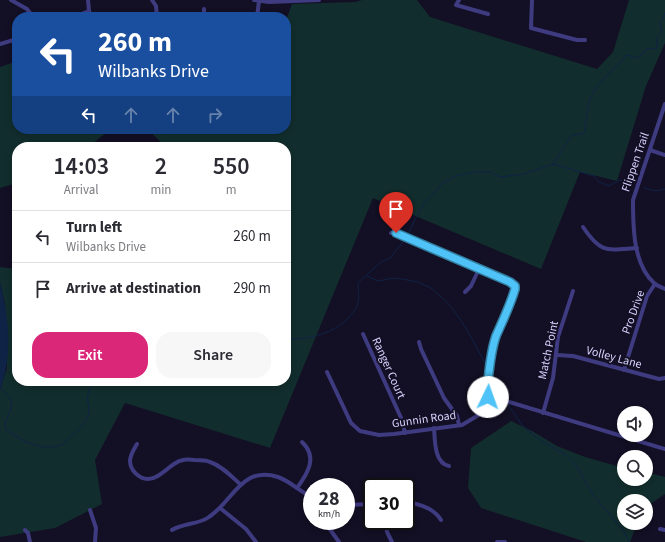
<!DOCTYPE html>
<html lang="en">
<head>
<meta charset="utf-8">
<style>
  :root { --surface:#fff; --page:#f7f7f7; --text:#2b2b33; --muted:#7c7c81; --line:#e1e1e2; --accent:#db2777 }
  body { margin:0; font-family:"Source Sans 3",sans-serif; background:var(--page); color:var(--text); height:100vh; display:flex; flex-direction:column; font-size:15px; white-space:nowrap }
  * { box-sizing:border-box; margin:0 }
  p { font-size:13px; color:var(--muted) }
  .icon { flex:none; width:22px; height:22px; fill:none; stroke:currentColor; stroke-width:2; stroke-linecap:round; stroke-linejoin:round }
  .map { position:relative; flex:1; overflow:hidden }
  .details { position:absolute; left:12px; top:142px; width:279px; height:244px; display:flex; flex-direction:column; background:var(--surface); border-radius:16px; box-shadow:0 2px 6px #0003 }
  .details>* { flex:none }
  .hud { position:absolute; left:12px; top:12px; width:279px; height:122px; border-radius:16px; box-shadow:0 2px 6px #0003; background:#1a4fa0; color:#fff; overflow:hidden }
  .buttons { position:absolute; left:617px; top:406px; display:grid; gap:8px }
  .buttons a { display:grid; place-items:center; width:36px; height:36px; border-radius:50%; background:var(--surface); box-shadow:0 2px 6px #0003; font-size:20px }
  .speed { position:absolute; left:303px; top:478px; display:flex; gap:8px; font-size:20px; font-weight:700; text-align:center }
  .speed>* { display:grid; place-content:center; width:52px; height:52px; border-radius:50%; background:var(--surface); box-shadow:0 2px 6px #0003; line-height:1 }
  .speed small { font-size:10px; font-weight:400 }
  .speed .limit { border:2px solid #111; border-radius:6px; background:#fff; color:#111 }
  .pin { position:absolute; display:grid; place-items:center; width:34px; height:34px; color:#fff; margin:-41px -17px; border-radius:50% 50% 50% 0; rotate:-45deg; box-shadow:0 0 4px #0007 }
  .pin .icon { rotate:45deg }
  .me { position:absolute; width:44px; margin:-22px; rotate:3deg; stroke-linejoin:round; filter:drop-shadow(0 0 3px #0008) }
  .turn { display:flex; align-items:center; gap:14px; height:84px; padding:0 20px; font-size:18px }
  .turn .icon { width:52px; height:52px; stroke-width:2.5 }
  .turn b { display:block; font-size:28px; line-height:34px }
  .lanes { display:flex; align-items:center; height:38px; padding:0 20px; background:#0003; justify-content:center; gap:20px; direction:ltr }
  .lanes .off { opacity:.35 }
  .eta { display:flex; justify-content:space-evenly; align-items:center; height:68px; text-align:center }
  .eta b { font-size:24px; font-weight:600; line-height:28px }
  .action { display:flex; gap:8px; margin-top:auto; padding:8px 20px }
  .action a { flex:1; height:46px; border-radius:16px; background:var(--accent); color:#fff; font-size:16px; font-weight:600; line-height:46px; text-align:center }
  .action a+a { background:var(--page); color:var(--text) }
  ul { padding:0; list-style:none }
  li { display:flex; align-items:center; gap:12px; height:52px; padding:0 20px; border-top:1px solid var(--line) }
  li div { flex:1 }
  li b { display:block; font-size:15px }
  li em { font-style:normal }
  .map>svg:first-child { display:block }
  .green { fill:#122d2d }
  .water { fill:#0f2347 }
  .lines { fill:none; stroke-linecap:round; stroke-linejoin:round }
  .stream { stroke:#0f2347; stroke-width:1 }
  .minor { stroke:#3f3b81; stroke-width:4 }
  .route-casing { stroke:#337fa1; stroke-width:10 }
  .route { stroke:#4fc3f7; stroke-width:7 }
  .labels { text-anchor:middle; stroke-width:4; stroke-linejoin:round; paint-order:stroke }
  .street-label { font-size:12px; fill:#d8d3fe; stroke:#130f24 }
</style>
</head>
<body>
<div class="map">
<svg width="665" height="542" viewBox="0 0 665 542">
  <rect width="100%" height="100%" fill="#130f24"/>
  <g class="green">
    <polygon points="362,0 417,0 430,17 597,69 613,52 629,0 665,0 665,43 646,86 617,181 580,172 541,269 373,198 270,448 125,403 95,460 102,504 55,528 0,537 0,390 7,368 5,304 0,283 0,267 17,269 17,381 286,381 286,147 166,147 147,129 286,129 286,20 292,4 355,2"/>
    <polygon points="17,61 17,129 111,129 88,147 17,147 17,183 0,188 0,67"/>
    <polygon points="511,421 534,432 557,446 585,457 624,468 624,479 646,479 646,472 665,477 665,494 646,507 646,501 624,501 624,523 635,523 635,529 630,542 586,542 481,508 468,488 471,448"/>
  </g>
  <path class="water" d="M 0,283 C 9,318 13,355 0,390 Z"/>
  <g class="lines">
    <g class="stream">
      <polyline points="553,164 594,176 599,182 609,186 620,180 633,184"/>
      <polyline points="644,188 656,191 665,189"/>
      <path d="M 409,233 L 414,221 L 424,204 L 442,184 L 455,176 L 475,172 L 491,172 L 500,177 L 524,174 L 553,164 L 572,135 L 582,134 L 585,131 C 586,123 586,115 588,106 C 593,84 613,71 627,55 L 638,58 L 645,50 L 657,48 L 657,38 L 662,32 L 660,24 L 665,13"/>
      <polyline points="367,276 378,281 394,278 402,279 418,282 431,288 447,302 458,316 470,335 488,369"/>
      <path d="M 286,339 C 311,340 342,332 356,308 C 360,301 358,291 358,283 L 381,262 L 390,258 L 404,241"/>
      <polyline points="491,373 505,399"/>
      <path d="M 0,388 C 4,392 9,396 11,400 C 15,410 2,419 6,429 C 17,440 45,452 60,445 C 66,443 70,437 75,433 C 79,429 85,424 87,419 C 93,404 80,396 96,381"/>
      <polyline points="507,403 521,424 527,430 543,442 565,454 576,465 593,495 623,530 629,542"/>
    </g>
    <g class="minor">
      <polyline points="11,0 27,9 33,17"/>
      <polyline points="88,0 89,11 91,17"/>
      <polyline points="152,0 156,6 157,17"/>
      <polyline points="254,0 269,2 319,0"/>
      <polyline points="459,0 456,5 488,14"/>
      <polyline points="532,0 531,28 577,40 585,40"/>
      <polyline points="204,9 204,17"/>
      <polyline points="74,17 89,11"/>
      <polyline points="257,17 259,1"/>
      <polyline points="0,44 17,39"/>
      <path d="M 665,104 L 633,200 C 633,227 633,264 654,283 C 657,286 661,287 665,289"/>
      <polyline points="650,150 665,155"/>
      <path d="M 583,227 C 601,254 607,250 637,248"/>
      <polyline points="391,233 396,233 408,238 510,282 515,286 515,289 508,311 496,336 493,347 487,391 488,397 491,402"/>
      <polyline points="465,292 471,286 479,269"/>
      <polyline points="363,334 402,420 405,433"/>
      <polyline points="419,342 421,349 444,398 457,416 459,425"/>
      <polyline points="557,355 573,356 659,379 665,378"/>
      <polyline points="624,370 647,296 655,284"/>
      <polyline points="327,372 351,423 360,431 379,435 394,434 462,425 477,416 491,402 495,401 506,401 665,449"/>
      <polyline points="543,413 553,378 558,337 573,291"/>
      <path d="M 434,428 C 435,440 434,463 449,466"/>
      <path d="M 137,444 C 134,449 130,455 130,461 C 130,470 139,479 148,479 C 158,479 166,469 174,464 C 181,459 187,459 195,460 C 200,460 206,460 210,462 C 222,466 231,476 240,484"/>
      <path d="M 297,488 C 308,473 318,457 302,442"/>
      <path d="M 406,502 C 420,504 434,508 441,520"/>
      <polyline points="346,505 372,504"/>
      <polyline points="220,508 246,529 256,542"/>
      <polyline points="90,510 96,528 95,542"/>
      <polyline points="328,521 329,528 339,542"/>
      <polyline points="386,521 387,532 392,542"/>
      <polyline points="660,529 665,530"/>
      <polyline points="25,530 28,533 30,542"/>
      <path d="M 172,530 C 183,523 198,525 209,517 C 233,501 242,465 278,477 C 290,481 300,492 312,497"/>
      <polyline points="497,542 505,542"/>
    </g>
  </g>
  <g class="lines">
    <g class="route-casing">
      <path id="route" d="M 396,233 L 510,282 L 515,286 L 515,289 C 510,306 503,320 496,336 C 490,353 489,373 487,391 L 488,397"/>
    </g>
    <use href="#route" class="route"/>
  </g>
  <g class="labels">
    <g class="street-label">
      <text transform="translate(635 162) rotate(-71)" y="4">Flippen Trail</text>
      <text transform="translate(633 312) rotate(-70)" y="4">Pro Drive</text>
      <text transform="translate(548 350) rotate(-78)" y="4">Match Point</text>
      <text transform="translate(614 357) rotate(15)" y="4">Volley Lane</text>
      <text transform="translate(389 368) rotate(66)" y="4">Ranger Court</text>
      <text transform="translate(424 419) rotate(-8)" y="4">Gunnin Road</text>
    </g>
  </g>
</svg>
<div class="buttons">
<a><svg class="icon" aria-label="sound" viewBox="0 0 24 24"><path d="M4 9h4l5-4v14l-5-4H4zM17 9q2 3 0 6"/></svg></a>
<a><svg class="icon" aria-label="search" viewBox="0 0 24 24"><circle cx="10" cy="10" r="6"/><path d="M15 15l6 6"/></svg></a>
<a><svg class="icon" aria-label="layers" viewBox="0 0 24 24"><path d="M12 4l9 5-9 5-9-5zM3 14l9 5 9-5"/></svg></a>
</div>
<div class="speed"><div>28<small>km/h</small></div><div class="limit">30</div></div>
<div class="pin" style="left:396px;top:233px;background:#d93025"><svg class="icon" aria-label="arrive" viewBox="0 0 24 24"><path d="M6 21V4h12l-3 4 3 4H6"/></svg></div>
<svg class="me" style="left:488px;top:397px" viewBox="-20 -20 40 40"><circle r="19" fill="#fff"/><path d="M0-13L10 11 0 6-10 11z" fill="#4fc3f7"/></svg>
<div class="hud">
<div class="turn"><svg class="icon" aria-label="left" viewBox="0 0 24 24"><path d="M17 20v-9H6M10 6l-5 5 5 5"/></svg><div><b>260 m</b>Wilbanks Drive</div></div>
<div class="lanes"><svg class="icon" aria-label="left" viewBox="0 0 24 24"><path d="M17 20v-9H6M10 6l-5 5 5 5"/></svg><svg class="icon off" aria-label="ahead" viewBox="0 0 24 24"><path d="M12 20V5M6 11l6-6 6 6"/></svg><svg class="icon off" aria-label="ahead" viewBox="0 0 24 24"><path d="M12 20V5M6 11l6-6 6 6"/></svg><svg class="icon off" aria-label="right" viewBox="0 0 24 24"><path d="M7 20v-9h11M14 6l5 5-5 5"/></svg></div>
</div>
<section class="details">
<div class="eta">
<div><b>14:03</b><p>Arrival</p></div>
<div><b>2</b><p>min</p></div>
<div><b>550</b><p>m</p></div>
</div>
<ul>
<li><svg class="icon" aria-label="left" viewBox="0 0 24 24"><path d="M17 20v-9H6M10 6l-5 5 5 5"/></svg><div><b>Turn left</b><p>Wilbanks Drive</p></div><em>260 m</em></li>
<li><svg class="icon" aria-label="arrive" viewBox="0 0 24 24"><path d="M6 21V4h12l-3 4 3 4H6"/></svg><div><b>Arrive at destination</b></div><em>290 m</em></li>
</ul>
<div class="action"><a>Exit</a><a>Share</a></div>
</section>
</div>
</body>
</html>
